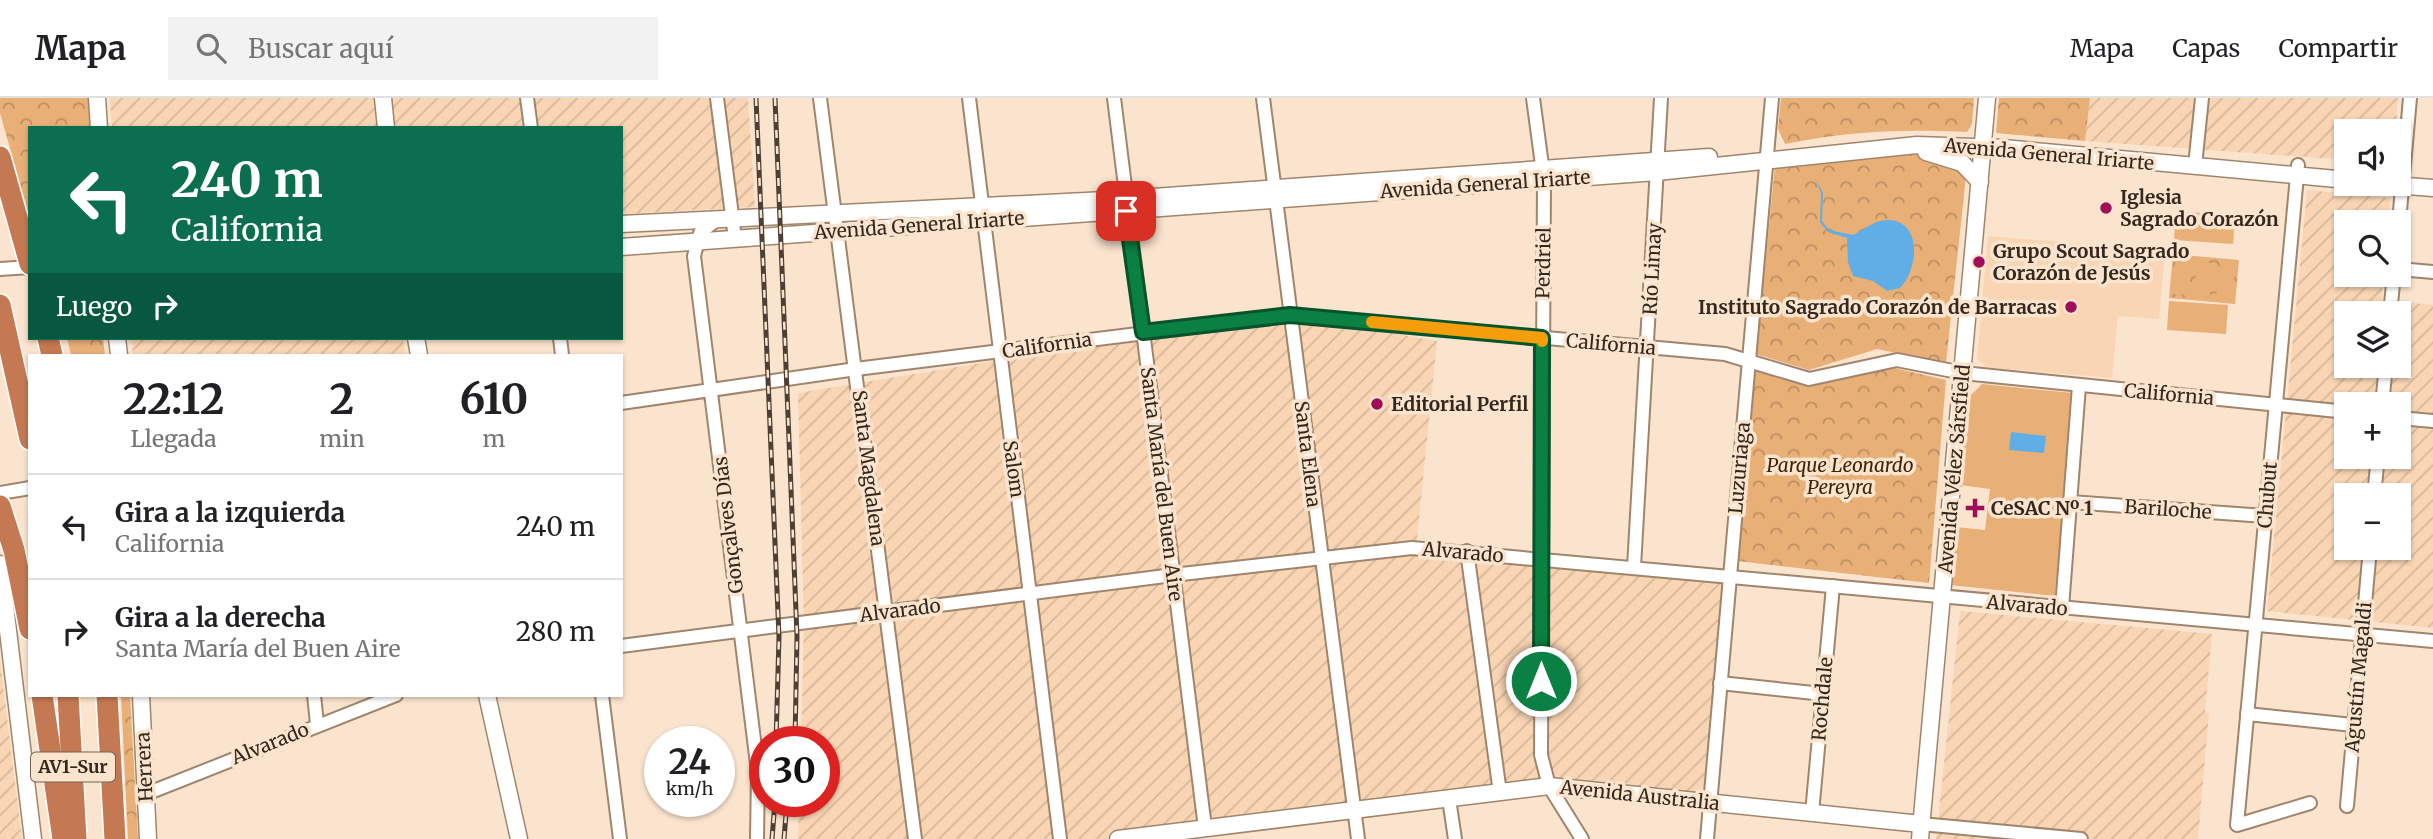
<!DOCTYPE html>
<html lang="es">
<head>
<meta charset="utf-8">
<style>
  :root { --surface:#fff; --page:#f2f2f2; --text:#202124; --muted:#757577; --line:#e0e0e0 }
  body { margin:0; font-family:Merriweather,serif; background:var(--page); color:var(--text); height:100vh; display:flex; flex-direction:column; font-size:26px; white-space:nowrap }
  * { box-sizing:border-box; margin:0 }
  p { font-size:23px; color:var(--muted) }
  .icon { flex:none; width:38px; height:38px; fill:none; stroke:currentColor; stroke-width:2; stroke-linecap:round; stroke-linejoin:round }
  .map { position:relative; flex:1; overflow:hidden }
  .details { position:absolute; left:28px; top:256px; width:595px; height:343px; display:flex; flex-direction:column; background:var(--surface); border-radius:0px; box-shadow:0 2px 5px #0004 }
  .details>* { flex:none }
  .hud { position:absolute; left:28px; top:28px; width:595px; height:214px; border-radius:0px; box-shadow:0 2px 5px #0004; background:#0b6e4f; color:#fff; overflow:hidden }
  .fabs { position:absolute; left:2334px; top:21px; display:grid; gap:14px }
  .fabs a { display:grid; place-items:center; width:77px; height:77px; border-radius:0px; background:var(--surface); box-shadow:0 2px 5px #0004; font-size:35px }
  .speed { position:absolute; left:644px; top:628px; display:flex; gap:14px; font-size:35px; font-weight:700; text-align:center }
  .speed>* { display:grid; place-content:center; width:91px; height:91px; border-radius:50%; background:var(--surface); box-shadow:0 2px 5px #0004; line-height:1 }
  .speed small { font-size:18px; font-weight:400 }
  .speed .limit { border:10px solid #d22; background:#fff; color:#111 }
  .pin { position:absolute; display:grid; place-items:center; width:60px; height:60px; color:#fff; margin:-30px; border-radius:14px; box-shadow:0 4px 10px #0006 }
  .me { position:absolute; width:77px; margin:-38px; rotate:0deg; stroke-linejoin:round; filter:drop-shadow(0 0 5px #0008) }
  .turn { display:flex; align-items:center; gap:24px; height:147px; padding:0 28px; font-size:32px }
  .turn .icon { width:91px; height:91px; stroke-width:2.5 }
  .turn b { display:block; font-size:49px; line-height:60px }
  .then { display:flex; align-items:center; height:66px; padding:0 28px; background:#0003; gap:14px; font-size:26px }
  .eta { display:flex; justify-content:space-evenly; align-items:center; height:119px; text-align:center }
  .eta b { font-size:42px; font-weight:700; line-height:49px }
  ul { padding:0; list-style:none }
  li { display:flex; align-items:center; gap:21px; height:105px; padding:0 28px; border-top:2px solid var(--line) }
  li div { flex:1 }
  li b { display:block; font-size:26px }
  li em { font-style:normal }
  header { display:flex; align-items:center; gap:42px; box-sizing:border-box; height:98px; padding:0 35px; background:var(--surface); border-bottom:2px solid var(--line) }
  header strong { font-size:33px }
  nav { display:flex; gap:38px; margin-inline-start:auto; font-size:24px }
  .search { width:490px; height:63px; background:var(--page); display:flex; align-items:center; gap:18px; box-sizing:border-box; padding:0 24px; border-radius:0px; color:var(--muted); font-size:26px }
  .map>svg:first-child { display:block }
  .built { fill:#f9d5b4 }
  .industrial { fill:url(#industrial-furrows); fill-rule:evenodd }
  .park { fill:url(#park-crowns) }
  .garden { fill:#e8af77 }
  .water { fill:#60aee6 }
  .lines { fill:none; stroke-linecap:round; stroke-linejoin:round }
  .street-casing { stroke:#a0856c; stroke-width:16 }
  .secondary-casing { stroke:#a0856c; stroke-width:19 }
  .highway-casing { stroke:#fff; stroke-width:24 }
  .street { stroke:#fff; stroke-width:12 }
  .secondary { stroke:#fff; stroke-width:16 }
  .highway { stroke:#c57953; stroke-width:21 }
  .rail-casing { stroke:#4c3f34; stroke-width:5 }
  .rail { stroke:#fbe4ce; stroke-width:2.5; stroke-dasharray:8; stroke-linecap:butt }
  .route-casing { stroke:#07532c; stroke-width:18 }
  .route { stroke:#0b8043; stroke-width:12 }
  .slow { stroke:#f59e0b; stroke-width:12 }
  .poi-dot { fill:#9f0e58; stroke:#fbe4ce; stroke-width:2.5 }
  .labels { text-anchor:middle; stroke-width:7; stroke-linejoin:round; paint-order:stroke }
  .shield { fill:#fbe4ce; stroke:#6f6053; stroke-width:2 }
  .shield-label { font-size:18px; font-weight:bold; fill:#33281e }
  .street-label { font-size:19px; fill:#33281e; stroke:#fbe4ce }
  .poi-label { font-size:19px; font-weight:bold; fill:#33281e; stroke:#fbe4ce; text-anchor:start }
  .park-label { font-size:19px; font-style:italic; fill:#3e2406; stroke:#fbe4ce }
</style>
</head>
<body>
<header>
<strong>Mapa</strong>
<div class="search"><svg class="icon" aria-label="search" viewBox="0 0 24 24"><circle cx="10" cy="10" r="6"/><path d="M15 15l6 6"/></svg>Buscar aquí</div>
<nav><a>Mapa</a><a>Capas</a><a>Compartir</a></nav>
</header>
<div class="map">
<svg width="2433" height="741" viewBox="0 0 2433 741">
  <defs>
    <pattern id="industrial-furrows" width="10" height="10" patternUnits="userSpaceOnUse" patternTransform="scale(1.75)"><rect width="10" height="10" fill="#f9d5b4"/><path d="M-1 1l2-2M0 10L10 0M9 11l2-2" fill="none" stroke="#d6b79a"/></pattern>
    <pattern id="park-crowns" width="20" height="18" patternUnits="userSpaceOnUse" patternTransform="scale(1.75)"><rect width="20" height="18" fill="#e8af77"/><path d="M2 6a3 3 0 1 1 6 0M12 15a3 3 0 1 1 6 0" fill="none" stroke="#bd8e61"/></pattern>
  </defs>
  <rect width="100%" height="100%" fill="#fbe4ce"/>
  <polygon class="built" points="1988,138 2165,152 2159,221 2118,218 2112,280 1986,269 1977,261"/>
  <g class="industrial">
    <polygon points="110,0 748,0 755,109 621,116 621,30 112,30"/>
    <polygon points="2090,0 2398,0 2396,33 2347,33 2347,62 2085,43"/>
    <path d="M 2307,92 L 2390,100 L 2388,124 L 2347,124 L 2347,177 L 2383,177 L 2382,202 L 2433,207 L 2433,530 L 2267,513 ZM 2347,215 L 2399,215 L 2399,268 L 2347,268 ZM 2347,306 L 2399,306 L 2399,359 L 2347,359 ZM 2347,397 L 2399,397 L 2399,450 L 2347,450 Z"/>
    <polygon points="1281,216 1437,243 1416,451 1731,479 1709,697 1535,689 1108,741 798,741 799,704 824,704 824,644 801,644 804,528 798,295"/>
    <polygon points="131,240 403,240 405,257 133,257"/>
    <polygon points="1960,513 2212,536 2205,614 2209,615 2198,741 1936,741"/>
    <polygon points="0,563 22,741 0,741"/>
  </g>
  <g class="park">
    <polygon points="0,0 91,0 92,30 30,30 30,121 0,15"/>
    <path d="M 1781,0 L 1974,0 L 1972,26 L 1967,34 C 1900,31 1851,33 1785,46 L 1778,31 Z"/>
    <polygon points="1999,0 2090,0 2085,43 1996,35"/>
    <polygon points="1876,56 1927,57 1963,71 1966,78 1946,265 1877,251 1809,272 1756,256 1775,68"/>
    <polygon points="2173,156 2239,162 2235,206 2169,200"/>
    <polygon points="67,240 103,240 105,257 71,257"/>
    <polygon points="1877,266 1946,282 1929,485 1737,463 1753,268 1808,286"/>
    <polygon points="121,597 130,597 138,741 128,741"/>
  </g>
  <g class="garden">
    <polygon points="2176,113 2235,117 2233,146 2174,142"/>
    <polygon points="2176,162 2192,163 2189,197 2173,196"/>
    <polygon points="2197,164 2213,165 2210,199 2194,198"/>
    <polygon points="2220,166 2235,168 2232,201 2216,200"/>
    <polygon points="2169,203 2228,207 2226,236 2167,232"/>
    <polygon points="1982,286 2073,295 2055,498 1950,487 1956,429 1985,432 1990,391 1960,387 1969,299"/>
  </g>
  <g class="water">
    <path d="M 1815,80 L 1823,95 L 1822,123 L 1829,132 L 1853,137 C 1866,131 1875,121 1889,122 C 1923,124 1918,172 1900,190 L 1887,193 L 1873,183 L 1853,178 L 1848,164 L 1847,140 L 1828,134 L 1820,124 L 1821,95 Z"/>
    <polygon points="2011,334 2046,338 2044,355 2009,352"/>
  </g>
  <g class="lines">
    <g class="street-casing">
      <g id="street">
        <polyline points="527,0 531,30"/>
        <polyline points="717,0 735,141"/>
        <polyline points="820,0 915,741"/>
        <polyline points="969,0 1060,741"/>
        <polyline points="1114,0 1205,730"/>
        <polyline points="1263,0 1358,741"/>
        <polyline points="1533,0 1544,82 1541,657 1549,688 1582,741"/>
        <polyline points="2298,67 2237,727 2310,705"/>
        <polyline points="2195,68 2202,0"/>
        <polyline points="715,123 700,135 694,158 758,674 757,741"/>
        <polyline points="2399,124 2410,0"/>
        <polyline points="0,171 30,169"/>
        <polyline points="2399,171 2433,174"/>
        <polyline points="2390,215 2394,177"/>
        <polyline points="560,240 562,257"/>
        <polyline points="621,305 856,271 1290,217 1725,256 1809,281 1897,262 1963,275 2347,314"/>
        <polyline points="2382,306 2386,268"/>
        <polyline points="2399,320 2433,323"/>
        <polyline points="0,395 30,390"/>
        <polyline points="2374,397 2378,359"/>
        <polyline points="2070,404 2265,418"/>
        <polyline points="1467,453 1500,695"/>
        <polyline points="1634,469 1661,0"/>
        <polyline points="2062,510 2079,288"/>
        <polyline points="621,548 1173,477 1412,450 2433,543"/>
        <polyline points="1720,585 1823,596"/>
        <polyline points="314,597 317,626"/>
        <polyline points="602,597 620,741"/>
        <polyline points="2247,616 2353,627"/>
        <polyline points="146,696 396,597"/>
        <polyline points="1449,701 1455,741"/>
        <polyline points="2347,708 2370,450"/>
        <polyline points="1812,715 1833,488"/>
        <polyline points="1921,726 2081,741"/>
        <polyline points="1707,741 1772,0"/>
      </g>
    </g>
    <g class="secondary-casing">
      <g id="secondary">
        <polyline points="97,0 99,30"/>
        <polyline points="383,0 386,30"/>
        <polyline points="1926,54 1962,65 1980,84"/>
        <polyline points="2382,86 2433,90"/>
        <polyline points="621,126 1125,101 1709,59"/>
        <polyline points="621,149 1657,74 1917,47 2003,50 2347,82"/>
        <polyline points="117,240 119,257"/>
        <polyline points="416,240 419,257"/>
        <polyline points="0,466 33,741"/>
        <polyline points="141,597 148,741"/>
        <polyline points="487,597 519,741"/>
        <polyline points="1118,741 1549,688 1921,726"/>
        <polyline points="1920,741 1987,0"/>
      </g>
    </g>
    <g class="highway-casing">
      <g id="highway">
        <polyline points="0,59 30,166"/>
        <polyline points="0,207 30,341"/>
        <polyline points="48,240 52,257"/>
        <polyline points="0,408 14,452 30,531"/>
        <polyline points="42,597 63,741"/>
        <polyline points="68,597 76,741"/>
        <polyline points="107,597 115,741"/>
      </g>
    </g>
    <use href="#street" class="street"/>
    <use href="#secondary" class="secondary"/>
    <use href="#highway" class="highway"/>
    <g class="rail-casing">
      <g id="rail">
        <polyline points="756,0 779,539 776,644"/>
        <polyline points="775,0 797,538 795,644"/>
        <polyline points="772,741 775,704"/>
        <polyline points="784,741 787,704"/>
      </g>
    </g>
    <use href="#rail" class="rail"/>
  </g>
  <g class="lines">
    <g class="route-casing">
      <polyline id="route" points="1126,113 1143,234 1290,217 1542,240 1541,583"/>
    </g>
    <use href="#route" class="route"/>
    <polyline class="slow" points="1372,224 1542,240 1542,243"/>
  </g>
  <g class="poi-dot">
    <circle cx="2106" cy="110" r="7"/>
    <circle cx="1979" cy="164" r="7"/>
    <circle cx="2071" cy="209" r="7"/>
    <circle cx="1377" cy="306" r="7"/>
    <path d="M1971.5 399.5h7v7h7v7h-7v7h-7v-7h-7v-7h7z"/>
  </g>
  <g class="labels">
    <rect class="shield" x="31" y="654.5" width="84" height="29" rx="5"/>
    <g class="shield-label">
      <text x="73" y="675">AV1-Sur</text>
    </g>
    <g class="street-label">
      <text transform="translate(2049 56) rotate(5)" y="7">Avenida General Iriarte</text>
      <text transform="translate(1485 86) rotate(-4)" y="7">Avenida General Iriarte</text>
      <text transform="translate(919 127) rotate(-4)" y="7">Avenida General Iriarte</text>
      <text transform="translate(1543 165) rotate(-89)" y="7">Perdriel</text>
      <text transform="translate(1652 171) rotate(-87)" y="7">Río Limay</text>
      <text transform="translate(1611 246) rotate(5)" y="7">California</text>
      <text transform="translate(1047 247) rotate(-8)" y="7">California</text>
      <text transform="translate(2169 296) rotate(5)" y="7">California</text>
      <text transform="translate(1308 356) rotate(83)" y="7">Santa Elena</text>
      <text transform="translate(869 370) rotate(83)" y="7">Santa Magdalena</text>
      <text transform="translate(1739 370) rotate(-85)" y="7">Luzuriaga</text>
      <text transform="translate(1014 371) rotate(82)" y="7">Salom</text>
      <text transform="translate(1954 371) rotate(-85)" y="7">Avenida Vélez Sársfield</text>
      <text transform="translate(1162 386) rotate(83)" y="7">Santa María del Buen Aire</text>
      <text transform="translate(2267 397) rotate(-85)" y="7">Chubut</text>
      <text transform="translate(2168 411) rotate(4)" y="7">Bariloche</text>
      <text transform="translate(728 427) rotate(-97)" y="7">Gonçalves Días</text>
      <text transform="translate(1463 454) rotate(5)" y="7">Alvarado</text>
      <text transform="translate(2027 507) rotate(5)" y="7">Alvarado</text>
      <text transform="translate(900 512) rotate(-7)" y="7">Alvarado</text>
      <text transform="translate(2358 579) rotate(-85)" y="7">Agustín Magaldi</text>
      <text transform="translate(1822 601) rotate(-85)" y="7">Rochdale</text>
      <text transform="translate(270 645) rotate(-22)" y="7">Alvarado</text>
      <text transform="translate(144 669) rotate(-93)" y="7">Herrera</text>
      <text transform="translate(1640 697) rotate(6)" y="7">Avenida Australia</text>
    </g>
    <g class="poi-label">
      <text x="2120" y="106">Iglesia<tspan x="2120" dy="22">Sagrado Corazón</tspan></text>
      <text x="1993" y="160">Grupo Scout Sagrado<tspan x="1993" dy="22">Corazón de Jesús</tspan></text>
      <text x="2057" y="216" text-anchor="end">Instituto Sagrado Corazón de Barracas</text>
      <text x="1391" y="313">Editorial Perfil</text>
      <text x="1991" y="417">CeSAC Nº 1</text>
    </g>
    <g class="park-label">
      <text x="1840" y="374">Parque Leonardo<tspan x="1840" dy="22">Pereyra</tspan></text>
    </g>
  </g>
</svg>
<div class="fabs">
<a><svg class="icon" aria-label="sound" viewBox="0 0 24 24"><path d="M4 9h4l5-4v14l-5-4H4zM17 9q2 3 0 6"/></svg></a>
<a><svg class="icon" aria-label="search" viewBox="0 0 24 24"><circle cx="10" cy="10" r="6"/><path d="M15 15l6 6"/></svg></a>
<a><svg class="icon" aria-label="layers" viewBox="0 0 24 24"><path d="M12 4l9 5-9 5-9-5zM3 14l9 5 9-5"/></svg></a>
<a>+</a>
<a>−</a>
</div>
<div class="speed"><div>24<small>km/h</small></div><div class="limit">30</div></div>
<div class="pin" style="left:1126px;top:113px;background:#d93025"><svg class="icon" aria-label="arrive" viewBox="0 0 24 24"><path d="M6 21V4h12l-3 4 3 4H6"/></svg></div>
<svg class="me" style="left:1541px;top:583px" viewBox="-20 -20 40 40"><circle r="17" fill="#0b8043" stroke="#fff" stroke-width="3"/><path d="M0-11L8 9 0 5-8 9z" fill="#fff"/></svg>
<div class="hud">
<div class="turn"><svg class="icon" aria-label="left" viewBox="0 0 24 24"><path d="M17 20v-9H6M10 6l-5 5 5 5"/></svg><div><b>240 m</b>California</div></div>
<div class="then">Luego<svg class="icon" aria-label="right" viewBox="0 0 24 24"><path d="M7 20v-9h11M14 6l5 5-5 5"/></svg></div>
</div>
<section class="details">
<div class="eta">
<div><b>22:12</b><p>Llegada</p></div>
<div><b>2</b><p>min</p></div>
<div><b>610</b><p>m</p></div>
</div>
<ul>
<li><svg class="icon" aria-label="left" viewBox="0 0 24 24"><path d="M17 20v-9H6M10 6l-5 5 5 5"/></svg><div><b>Gira a la izquierda</b><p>California</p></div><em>240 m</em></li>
<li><svg class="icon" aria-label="right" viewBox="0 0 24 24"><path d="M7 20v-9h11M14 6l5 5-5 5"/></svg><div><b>Gira a la derecha</b><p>Santa María del Buen Aire</p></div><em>280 m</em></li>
</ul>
</section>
</div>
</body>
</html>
